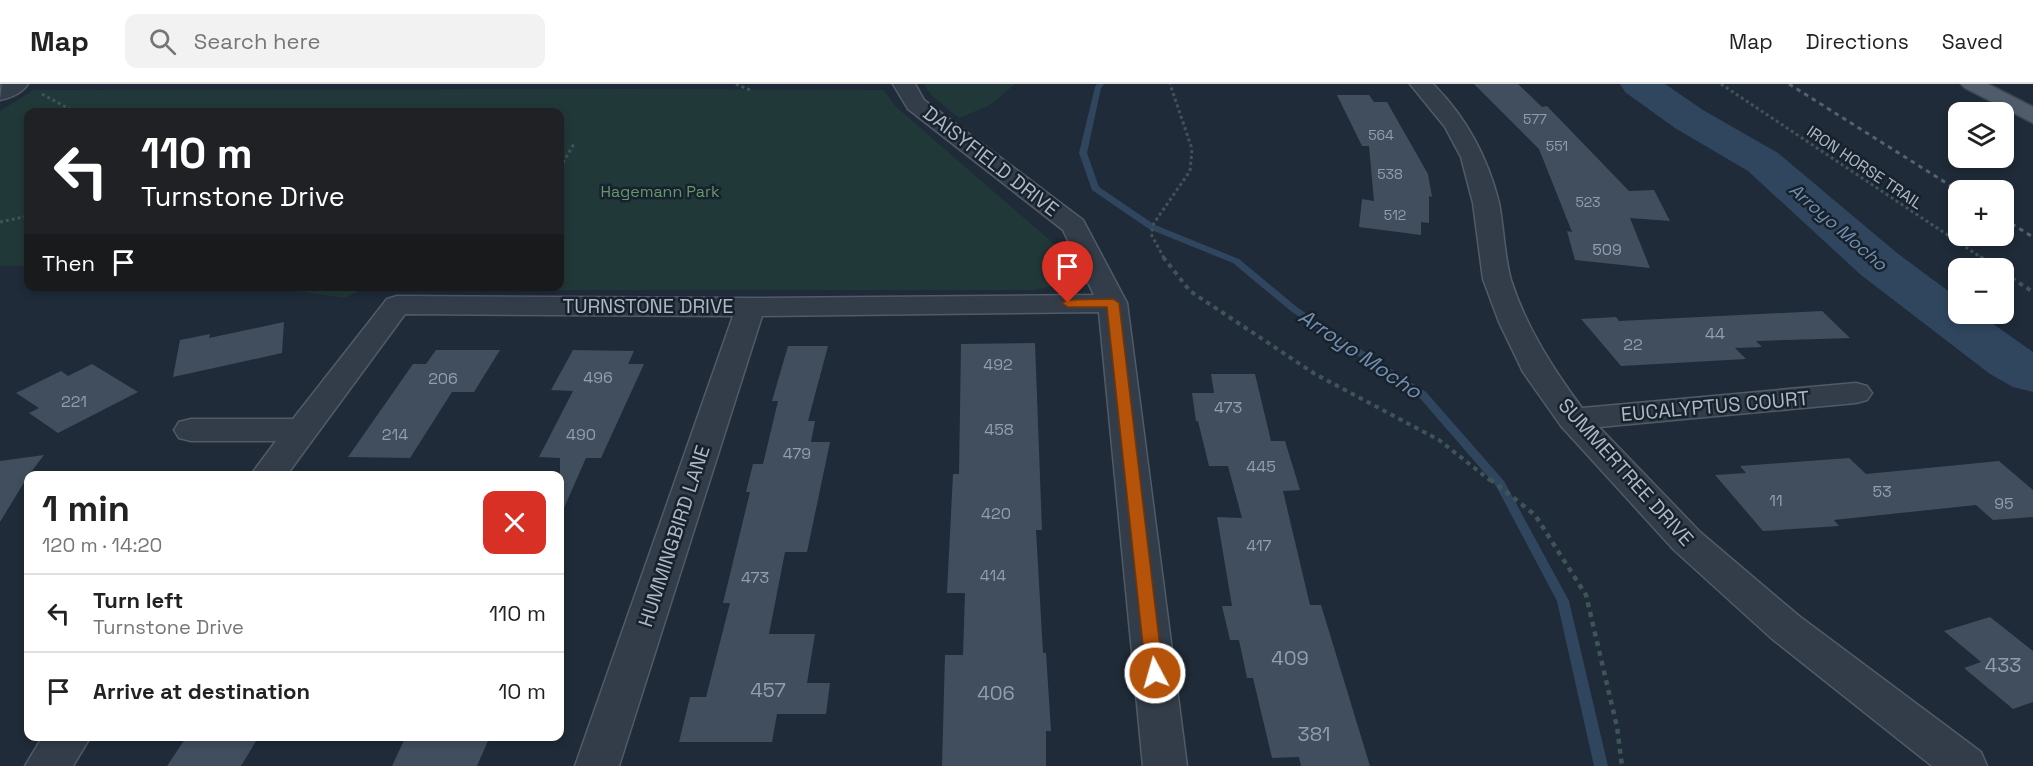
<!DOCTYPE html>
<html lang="en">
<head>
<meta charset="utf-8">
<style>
  :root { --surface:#fff; --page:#f2f2f2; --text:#222; --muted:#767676; --line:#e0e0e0 }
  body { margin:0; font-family:"Space Grotesk",sans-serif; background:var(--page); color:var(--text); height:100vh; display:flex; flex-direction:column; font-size:22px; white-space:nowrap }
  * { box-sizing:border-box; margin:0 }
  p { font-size:20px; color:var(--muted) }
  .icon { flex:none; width:33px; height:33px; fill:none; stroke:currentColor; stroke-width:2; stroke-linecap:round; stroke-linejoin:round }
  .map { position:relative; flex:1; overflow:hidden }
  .drawer { position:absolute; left:24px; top:387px; width:540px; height:270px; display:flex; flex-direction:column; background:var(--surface); border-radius:12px; box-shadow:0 3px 9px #0003 }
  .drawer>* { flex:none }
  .banner { position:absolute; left:24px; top:24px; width:540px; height:183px; border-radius:12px; box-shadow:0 3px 9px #0003; background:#202124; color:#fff; overflow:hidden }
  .controls { position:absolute; left:1948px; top:18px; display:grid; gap:12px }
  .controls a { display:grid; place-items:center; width:66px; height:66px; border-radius:12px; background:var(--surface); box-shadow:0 3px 9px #0003; font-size:30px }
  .pin { position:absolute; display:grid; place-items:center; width:51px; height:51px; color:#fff; margin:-62px -26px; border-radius:50% 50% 50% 0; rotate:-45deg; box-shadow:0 0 6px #0007 }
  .pin .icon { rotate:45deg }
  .me { position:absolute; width:66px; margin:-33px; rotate:354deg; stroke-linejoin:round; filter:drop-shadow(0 0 4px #0008) }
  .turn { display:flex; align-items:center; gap:21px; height:126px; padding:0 18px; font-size:27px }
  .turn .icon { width:78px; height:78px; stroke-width:2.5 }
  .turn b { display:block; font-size:42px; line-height:51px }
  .then { display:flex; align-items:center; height:57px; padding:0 18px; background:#0003; gap:12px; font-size:22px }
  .round { display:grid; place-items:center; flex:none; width:63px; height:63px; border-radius:12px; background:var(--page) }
  .summary { display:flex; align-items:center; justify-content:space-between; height:102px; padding:0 18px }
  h1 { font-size:36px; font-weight:700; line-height:45px }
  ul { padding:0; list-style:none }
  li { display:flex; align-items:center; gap:18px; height:78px; padding:0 18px; border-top:2px solid var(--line) }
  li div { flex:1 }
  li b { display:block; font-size:22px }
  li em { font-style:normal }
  header { display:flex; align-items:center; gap:36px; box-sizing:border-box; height:84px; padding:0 30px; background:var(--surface); border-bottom:2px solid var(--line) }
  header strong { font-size:28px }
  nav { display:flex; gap:33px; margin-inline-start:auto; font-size:21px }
  .search { width:420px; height:54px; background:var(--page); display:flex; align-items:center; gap:15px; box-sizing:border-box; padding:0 21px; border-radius:12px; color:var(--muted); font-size:22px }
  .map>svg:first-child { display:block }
  .green { fill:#213839 }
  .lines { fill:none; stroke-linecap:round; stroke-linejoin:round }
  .stream { fill:#30465f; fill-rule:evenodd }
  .river { fill:#30465f; fill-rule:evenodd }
  .building { fill:#404e5e }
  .minor-casing { stroke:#505b67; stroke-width:3 }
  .major-casing { stroke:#3c4652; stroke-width:3 }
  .path-far2 { stroke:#3e5557; stroke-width:3; stroke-dasharray:3 3; stroke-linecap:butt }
  .path-far1 { stroke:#3e5557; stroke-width:4; stroke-dasharray:4.5 4.5; stroke-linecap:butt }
  .path { stroke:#3e5557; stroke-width:4.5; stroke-dasharray:5 5; stroke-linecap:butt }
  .minor { fill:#333d49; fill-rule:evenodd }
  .major { fill:#505c69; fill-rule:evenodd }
  .rail { stroke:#546170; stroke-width:3; stroke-dasharray:4.5 4.5; stroke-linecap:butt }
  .route { fill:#b45309; stroke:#753606; stroke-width:1.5 }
  .labels { text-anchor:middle; stroke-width:5; stroke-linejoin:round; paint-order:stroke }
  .far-number-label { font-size:14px; fill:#929eac }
  .far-street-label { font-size:16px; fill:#adb8c6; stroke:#18222d }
  .far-park-label { font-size:16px; fill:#63976c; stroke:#18222d }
  .number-label { font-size:16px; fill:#929eac }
  .far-water-label { font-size:18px; font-style:italic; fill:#7390b0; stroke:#18222d }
  .street-label { font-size:20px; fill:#adb8c6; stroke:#18222d }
  .near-number-label { font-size:20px; fill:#929eac }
  .water-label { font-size:21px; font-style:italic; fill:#7390b0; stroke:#18222d }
</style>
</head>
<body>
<header>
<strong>Map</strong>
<div class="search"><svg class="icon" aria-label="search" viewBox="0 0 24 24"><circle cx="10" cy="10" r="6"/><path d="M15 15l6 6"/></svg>Search here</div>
<nav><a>Map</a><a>Directions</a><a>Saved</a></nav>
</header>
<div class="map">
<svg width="2033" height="682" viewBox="0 0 2033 682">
  <rect width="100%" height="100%" fill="#1f2b38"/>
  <g class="green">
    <polygon points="924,0 1015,0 990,21 959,34 932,12"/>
    <polygon points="633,5 884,6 895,22 1053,159 1067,179 1066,193 1053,202 1033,206 470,206 448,203 560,202 560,28 28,28 28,182 0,182 0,27 33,6"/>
    <polygon points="270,203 366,202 366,203 345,214"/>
  </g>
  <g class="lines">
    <polygon class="stream" points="1097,0 1104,0 1101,4 1087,69 1099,103 1155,141 1239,175 1298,224 1426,308 1504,397 1569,517 1608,682 1594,682 1557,517 1496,402 1418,312 1292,228 1233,179 1149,145 1092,106 1079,69 1095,3"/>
    <polygon class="river" points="1620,0 1665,0 1703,26 1778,69 1897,169 1959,215 1959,230 1979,230 2033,268 2033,308 2013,303 1990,290 1861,191 1748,87 1675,44 1625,8"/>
  </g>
  <g class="building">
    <polygon points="1474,0 1518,0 1542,23 1547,22 1629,107 1654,106 1670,137 1630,134 1650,184 1575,176 1567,147 1572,148 1539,65"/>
    <polygon points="1337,11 1369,11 1374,18 1387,18 1428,90 1432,113 1429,112 1429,139 1421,138 1421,151 1359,143 1362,115 1374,117 1369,62 1362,62"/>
    <polygon points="1822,227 1850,254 1756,257 1762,263 1735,264 1746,275 1621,282 1581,235 1616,233 1619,237"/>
    <polygon points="284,238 282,269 173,293 180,256 210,250 209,254"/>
    <polygon points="1035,259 1042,446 1036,446 1043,569 1046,569 1051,647 1046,647 1046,682 942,682 945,571 963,571 965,509 947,509 953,390 959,390 961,260"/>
    <polygon points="788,262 828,262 808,337 815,337 811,358 830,358 807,468 785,468 769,550 815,550 807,599 830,599 826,630 777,630 772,658 679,658 690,613 706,613 730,519 723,519 750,408 746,408 753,380 763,380 778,317 772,317"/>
    <polygon points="436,266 500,266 474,308 452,308 410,374 348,373 413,280 426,280"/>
    <polygon points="573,266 634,267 628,280 644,280 601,374 586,374 560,433 560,374 539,373 573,307 551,306"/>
    <polygon points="92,280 138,308 58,349 29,329 39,324 16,309 61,287 68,292"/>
    <polygon points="1211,290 1255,290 1271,357 1285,357 1300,406 1283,407 1310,521 1321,521 1370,682 1301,682 1299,673 1272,674 1253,594 1247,594 1239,556 1230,556 1222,522 1232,522 1217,433 1242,434 1228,382 1209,382 1198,337 1196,337 1192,309 1214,309"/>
    <polygon points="44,371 28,392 0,438 0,377"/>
    <polygon points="1849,374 1866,390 1999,377 2033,406 2033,433 1993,436 1976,421 1834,436 1839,442 1763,447 1715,391 1746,389 1740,382"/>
    <polygon points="1990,533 2033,567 2033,618 2013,625 1964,584 1981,578 1944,547"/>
    <polygon points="187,652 259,652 241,682 167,682"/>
    <polygon points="406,652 490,652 477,682 392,682"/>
  </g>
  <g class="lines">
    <g class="minor-casing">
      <g id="minor">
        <path d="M 2,0 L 28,0 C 22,9 10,14 0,16 Z"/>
        <polygon points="893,0 915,0 924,16 1083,136 1127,219 1187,682 1143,682 1099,228 762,232 619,682 575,682 733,232 405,230 286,392 250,392 276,357 191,357 179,354 174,346 179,338 191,335 293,335 387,215 397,212 750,214 1094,211 1063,146 908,25"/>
        <path d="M 1410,0 L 1433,0 C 1466,33 1488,74 1499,119 C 1504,144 1504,171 1511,196 C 1526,243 1553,285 1582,324 L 1856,299 L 1867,302 L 1872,309 L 1867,316 L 1856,319 L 1599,343 L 1700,448 L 1799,532 L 1981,668 L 1987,682 L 1932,682 L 1771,554 L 1674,466 L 1561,342 L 1523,288 L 1499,238 L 1483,195 L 1473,119 L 1461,73 L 1445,43 Z"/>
        <polygon points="43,652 91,652 73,682 25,682"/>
      </g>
    </g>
    <g class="major-casing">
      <polygon id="major" points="1961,0 1988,0 2033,23 2033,39 1965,4"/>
    </g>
    <g class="path-far2">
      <polyline points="736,0 750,6"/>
      <polyline points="1721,0 1982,174"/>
      <polyline points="42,10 75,28"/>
      <polyline points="560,84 575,58"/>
      <polyline points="0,138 28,132"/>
      <polyline points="1164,174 1151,150 1154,139 1190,87 1192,65 1170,0"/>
    </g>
    <g class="path-far1">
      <polyline points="1163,173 1190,207 1315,290 1439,356 1491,397"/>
      <polyline points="1980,173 1997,184"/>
      <polyline points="2004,189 2033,208"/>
    </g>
    <polyline class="path" points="1490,395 1535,431 1586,511 1617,643 1622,682"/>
    <use href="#minor" class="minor"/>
    <use href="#major" class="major"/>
    <g class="rail">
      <polyline points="1789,0 1959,107"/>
      <polyline points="2004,135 2033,153"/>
    </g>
  </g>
  <polygon class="route" points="1113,215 1119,219 1163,589 1161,594 1155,596 1148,594 1146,589 1107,223 1068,223 1062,219 1068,216"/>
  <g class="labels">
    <g class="far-number-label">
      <text x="1535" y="40">577</text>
      <text x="1381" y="56">564</text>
      <text x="1557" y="67">551</text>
      <text x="1390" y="95">538</text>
      <text x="1588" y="123">523</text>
      <text x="1395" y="136">512</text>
    </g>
    <g class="far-street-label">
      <text transform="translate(1865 83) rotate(34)" y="6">IRON HORSE TRAIL</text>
    </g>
    <g class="far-park-label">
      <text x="660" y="113">Hagemann Park</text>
    </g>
    <g class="number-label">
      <text x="1607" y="171">509</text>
      <text x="1715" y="255">44</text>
      <text x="1633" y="266">22</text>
      <text x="998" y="286">492</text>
      <text x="598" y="299">496</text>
      <text x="443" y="300">206</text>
      <text x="74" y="323">221</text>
      <text x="1228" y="329">473</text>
      <text x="999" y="351">458</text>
      <text x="395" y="356">214</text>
      <text x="581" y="356">490</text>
      <text x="797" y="375">479</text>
      <text x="1261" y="388">445</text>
      <text x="1882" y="413">53</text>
      <text x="1776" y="422">11</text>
      <text x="2004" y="425">95</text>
      <text x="996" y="435">420</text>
      <text x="1259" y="467">417</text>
      <text x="993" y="497">414</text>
      <text x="755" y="499">473</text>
    </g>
    <g class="far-water-label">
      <text transform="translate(1838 143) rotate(41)" y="6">Arroyo Mocho</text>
    </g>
    <g class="street-label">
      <text transform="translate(991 77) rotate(38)" y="7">DAISYFIELD DRIVE</text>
      <text x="648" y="229">TURNSTONE DRIVE</text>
      <text transform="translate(1715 322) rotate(-5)" y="7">EUCALYPTUS COURT</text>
      <text transform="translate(1626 388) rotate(48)" y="7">SUMMERTREE DRIVE</text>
      <text transform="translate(674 452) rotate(-72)" y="7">HUMMINGBIRD LANE</text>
    </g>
    <g class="near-number-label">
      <text x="1290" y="581">409</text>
      <text x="2003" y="588">433</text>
      <text x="768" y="613">457</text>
      <text x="996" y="616">406</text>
      <text x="1314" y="657">381</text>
    </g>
    <g class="water-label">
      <text transform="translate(1360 270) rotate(34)" y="7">Arroyo Mocho</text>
    </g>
  </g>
</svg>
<div class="controls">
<a><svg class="icon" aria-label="layers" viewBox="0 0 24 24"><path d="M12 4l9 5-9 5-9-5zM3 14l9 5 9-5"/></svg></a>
<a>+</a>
<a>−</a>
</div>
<div class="pin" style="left:1068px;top:219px;background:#d93025"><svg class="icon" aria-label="arrive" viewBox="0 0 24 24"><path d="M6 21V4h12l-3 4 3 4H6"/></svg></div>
<svg class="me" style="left:1155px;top:589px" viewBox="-20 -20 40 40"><circle r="17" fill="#b45309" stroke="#fff" stroke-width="3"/><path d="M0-11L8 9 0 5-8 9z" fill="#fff"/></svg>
<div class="banner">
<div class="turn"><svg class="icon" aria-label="left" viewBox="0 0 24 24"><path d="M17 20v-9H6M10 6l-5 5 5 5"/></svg><div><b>110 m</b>Turnstone Drive</div></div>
<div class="then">Then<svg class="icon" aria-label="arrive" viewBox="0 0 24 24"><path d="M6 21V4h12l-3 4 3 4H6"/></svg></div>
</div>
<section class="drawer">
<div class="summary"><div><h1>1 min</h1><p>120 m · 14:20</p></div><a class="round" style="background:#d93025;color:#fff"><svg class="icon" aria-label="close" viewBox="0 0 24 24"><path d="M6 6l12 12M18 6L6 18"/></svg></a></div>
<ul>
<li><svg class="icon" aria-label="left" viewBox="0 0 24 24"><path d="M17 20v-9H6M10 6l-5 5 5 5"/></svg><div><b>Turn left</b><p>Turnstone Drive</p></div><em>110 m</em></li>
<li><svg class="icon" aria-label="arrive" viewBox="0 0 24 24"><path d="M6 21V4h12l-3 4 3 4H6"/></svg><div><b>Arrive at destination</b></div><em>10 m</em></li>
</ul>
</section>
</div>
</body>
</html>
